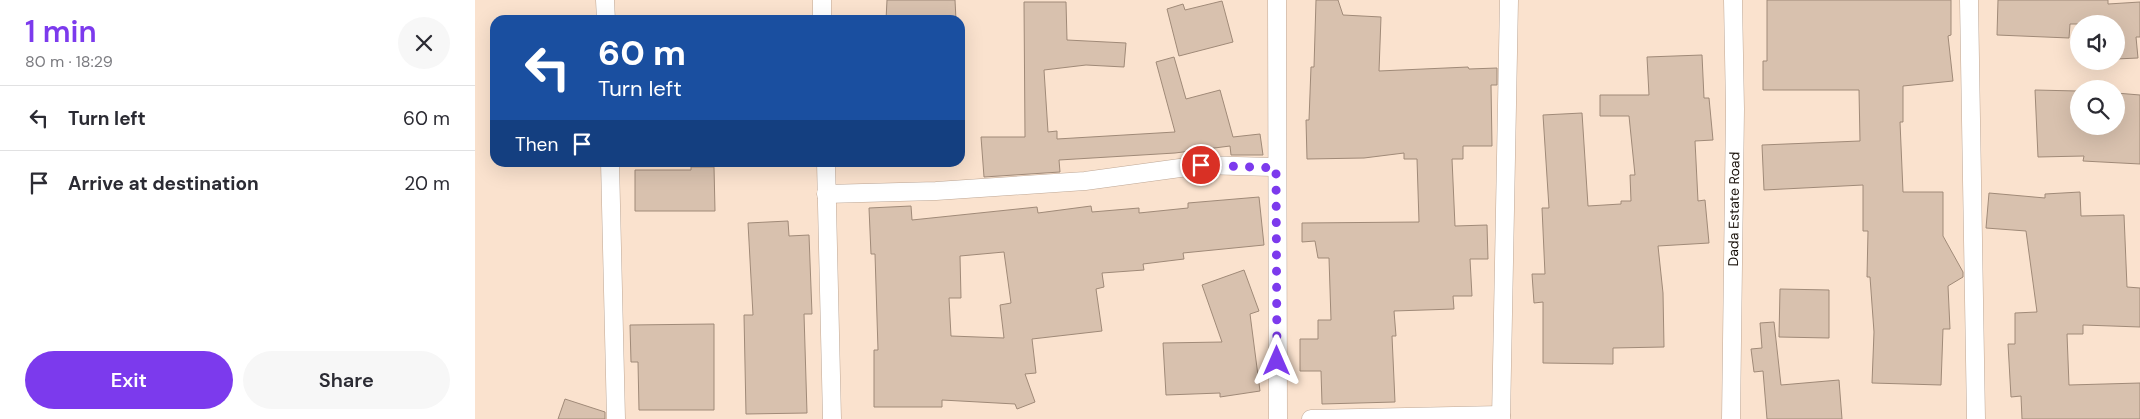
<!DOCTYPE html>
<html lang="en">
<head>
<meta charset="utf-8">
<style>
  :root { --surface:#fff; --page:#f7f7f7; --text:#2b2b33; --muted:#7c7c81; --line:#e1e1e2; --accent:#7c3aed }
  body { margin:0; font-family:"DM Sans",sans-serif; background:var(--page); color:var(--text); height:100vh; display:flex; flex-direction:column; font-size:19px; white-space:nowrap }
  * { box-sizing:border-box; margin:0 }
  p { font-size:16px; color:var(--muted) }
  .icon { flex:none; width:28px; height:28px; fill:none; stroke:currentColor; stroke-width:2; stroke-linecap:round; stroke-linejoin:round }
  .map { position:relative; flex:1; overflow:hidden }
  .drawer { display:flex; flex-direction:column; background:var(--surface); width:475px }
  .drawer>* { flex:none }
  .banner { position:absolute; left:15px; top:15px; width:475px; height:152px; border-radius:15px; box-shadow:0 5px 20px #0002; background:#1a4fa0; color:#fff; overflow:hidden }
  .buttons { position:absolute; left:1595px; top:15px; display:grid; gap:10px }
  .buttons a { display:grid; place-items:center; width:55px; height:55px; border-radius:50%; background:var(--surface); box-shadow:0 5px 20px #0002; font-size:25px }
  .pin { position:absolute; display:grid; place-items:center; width:42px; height:42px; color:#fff; margin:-21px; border:2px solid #fff; border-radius:50%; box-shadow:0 1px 5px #0007 }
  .me { position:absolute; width:55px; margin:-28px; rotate:0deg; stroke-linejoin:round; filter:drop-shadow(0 0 4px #0008) }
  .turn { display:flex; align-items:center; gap:18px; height:105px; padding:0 25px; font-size:22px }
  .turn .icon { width:65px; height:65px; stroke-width:2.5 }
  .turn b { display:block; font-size:35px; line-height:42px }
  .then { display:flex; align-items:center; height:48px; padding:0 25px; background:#0003; gap:10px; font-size:19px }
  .round { display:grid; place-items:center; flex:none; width:52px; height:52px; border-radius:26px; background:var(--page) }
  .summary { display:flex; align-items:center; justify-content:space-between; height:85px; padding:0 25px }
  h1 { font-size:30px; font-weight:600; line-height:38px; color:var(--accent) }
  .button { display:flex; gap:10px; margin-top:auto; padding:10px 25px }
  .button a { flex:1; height:58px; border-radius:30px; background:var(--accent); color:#fff; font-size:20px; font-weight:600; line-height:58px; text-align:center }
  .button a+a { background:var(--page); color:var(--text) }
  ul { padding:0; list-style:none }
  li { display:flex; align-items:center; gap:15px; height:65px; padding:0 25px; border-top:1px solid var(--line) }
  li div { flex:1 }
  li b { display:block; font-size:19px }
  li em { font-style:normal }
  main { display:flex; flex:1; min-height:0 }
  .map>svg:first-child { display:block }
  .building { fill:#d8c1ae; stroke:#a08a78; fill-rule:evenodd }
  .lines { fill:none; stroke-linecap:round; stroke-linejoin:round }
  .minor-casing { stroke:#bea795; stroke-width:19 }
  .minor { stroke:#fff; stroke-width:18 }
  .route { stroke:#7c3aed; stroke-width:9; stroke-dasharray:0 16.2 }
  .labels { text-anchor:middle; stroke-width:5; stroke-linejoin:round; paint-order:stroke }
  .street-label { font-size:14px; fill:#181009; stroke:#fff }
</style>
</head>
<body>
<main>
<section class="drawer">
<div class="summary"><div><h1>1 min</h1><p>80 m · 18:29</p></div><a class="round"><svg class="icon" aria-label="close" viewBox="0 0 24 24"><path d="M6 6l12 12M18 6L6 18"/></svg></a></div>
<ul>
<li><svg class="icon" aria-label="left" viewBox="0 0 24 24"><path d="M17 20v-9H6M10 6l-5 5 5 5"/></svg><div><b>Turn left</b></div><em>60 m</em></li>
<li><svg class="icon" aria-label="arrive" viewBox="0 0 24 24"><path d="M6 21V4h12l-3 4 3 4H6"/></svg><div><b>Arrive at destination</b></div><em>20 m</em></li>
</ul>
<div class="button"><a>Exit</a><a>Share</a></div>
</section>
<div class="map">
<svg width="1665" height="419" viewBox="0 0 1665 419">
  <rect width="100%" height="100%" fill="#fae2ce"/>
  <g class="building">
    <polygon points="412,0 480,0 481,20 411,20"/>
    <polygon points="841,0 863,0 868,15 906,17 904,71 993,67 994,69 1022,68 1022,85 1016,85 1017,146 988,146 988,159 977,159 980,226 1012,225 1013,259 995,259 997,296 978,296 979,309 919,311 921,336 917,336 920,402 847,404 846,371 825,371 825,339 843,339 843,320 856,320 854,258 843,258 840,241 827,242 827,223 944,222 942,159 929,159 929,153 889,158 832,159 831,120 834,120 836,67 839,67"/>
    <polygon points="1292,0 1476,0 1476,35 1473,36 1478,81 1428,86 1428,122 1425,122 1428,192 1468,192 1468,236 1488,272 1488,277 1473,286 1475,329 1468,329 1466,385 1397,383 1399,332 1395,277 1392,277 1393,231 1388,231 1388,185 1289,190 1287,145 1385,141 1384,90 1288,90 1288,61 1292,61"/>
    <polygon points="1523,0 1633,0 1633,4 1665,2 1665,37 1661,37 1663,58 1641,59 1641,24 1595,24 1594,38 1522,35"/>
    <polygon points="747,1 758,42 704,56 692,9 708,4 710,10"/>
    <polygon points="549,2 591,2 592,40 651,43 649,67 611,65 569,70 573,132 582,131 582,139 700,132 681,62 699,57 711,99 745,90 758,137 785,134 788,155 756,155 755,146 700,153 584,160 585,172 509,177 506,137 550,137"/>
    <polygon points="1227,55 1229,98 1234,98 1238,140 1220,141 1223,201 1230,200 1234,243 1183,246 1188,293 1189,347 1138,348 1138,364 1068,363 1068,302 1059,303 1057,274 1070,274 1067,208 1074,208 1068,115 1107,113 1113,206 1146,204 1146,201 1156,201 1155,175 1160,175 1154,116 1125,116 1125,95 1174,95 1172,57"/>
    <polygon points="1560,90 1602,91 1603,126 1641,126 1641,93 1665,95 1665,164 1608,161 1609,156 1563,157"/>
    <polygon points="216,167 239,167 240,211 160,211 160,170 216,170"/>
    <polygon points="1605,192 1606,216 1649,215 1652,287 1665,288 1665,327 1608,325 1608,334 1592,334 1594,385 1665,383 1665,419 1547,419 1546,396 1536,397 1533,344 1540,344 1540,313 1562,312 1551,231 1511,228 1514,193 1570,198 1570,194"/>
    <path d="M 784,197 L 789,245 L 708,253 L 709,259 L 668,264 L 669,270 L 627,273 L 629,287 L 621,289 L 627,331 L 557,339 L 561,373 L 550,374 L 560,402 L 542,409 L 540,404 L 467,400 L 467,407 L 399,407 L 399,350 L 403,350 L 400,254 L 396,254 L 394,208 L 436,206 L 437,220 L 562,207 L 563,213 L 616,206 L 617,212 L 664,208 L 664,213 L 713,208 L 713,203 ZM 529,252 L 536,303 L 525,305 L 529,338 L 476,336 L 474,298 L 486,298 L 485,256 Z"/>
    <polygon points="313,221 314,236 334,235 337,314 329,314 332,413 271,414 269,315 278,315 273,223"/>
    <polygon points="769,270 784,311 775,314 785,391 745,397 745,393 691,395 688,343 747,342 727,285"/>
    <polygon points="1305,289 1354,290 1354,338 1304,337"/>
    <polygon points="1299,322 1306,385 1364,380 1367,419 1292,419 1288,371 1279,372 1276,349 1287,348 1285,323"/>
    <polygon points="239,324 239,410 164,410 163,362 156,362 155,325"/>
    <polygon points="90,399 130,412 130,419 83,419"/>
  </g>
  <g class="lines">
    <g class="minor-casing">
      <g id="minor">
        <polyline points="130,0 131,20"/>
        <polyline points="347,0 347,20"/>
        <polyline points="802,0 803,419"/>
        <polyline points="1494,0 1501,419"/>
        <polyline points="135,162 141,419"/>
        <polyline points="351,162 357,419"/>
        <polyline points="351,194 461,191 610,181 727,165 801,167"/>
        <polyline points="836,419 1026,415"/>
        <polyline points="1026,419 1034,0"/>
        <path id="s1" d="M 1256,419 L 1260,109 L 1258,0"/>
      </g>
    </g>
    <use href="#minor" class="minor"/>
  </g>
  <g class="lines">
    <polyline class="route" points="726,165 801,168 802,361"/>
  </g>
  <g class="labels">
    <g class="street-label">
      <text dy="5" stroke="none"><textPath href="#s1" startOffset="210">Dada Estate Road</textPath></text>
    </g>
  </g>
</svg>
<div class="buttons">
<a><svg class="icon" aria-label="sound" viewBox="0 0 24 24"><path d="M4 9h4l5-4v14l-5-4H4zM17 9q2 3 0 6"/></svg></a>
<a><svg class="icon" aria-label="search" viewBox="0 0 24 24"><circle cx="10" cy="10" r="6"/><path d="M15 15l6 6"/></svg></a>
</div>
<div class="pin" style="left:726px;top:165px;background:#d93025"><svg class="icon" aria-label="arrive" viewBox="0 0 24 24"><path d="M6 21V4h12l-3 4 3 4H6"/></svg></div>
<svg class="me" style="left:802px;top:361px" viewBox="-20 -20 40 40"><path d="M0-17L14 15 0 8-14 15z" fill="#7c3aed" stroke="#fff" stroke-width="4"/></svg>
<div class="banner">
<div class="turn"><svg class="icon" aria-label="left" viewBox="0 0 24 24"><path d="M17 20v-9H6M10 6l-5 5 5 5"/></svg><div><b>60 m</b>Turn left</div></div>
<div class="then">Then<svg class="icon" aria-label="arrive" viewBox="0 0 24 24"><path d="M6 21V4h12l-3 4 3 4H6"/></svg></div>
</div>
</div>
</main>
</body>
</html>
